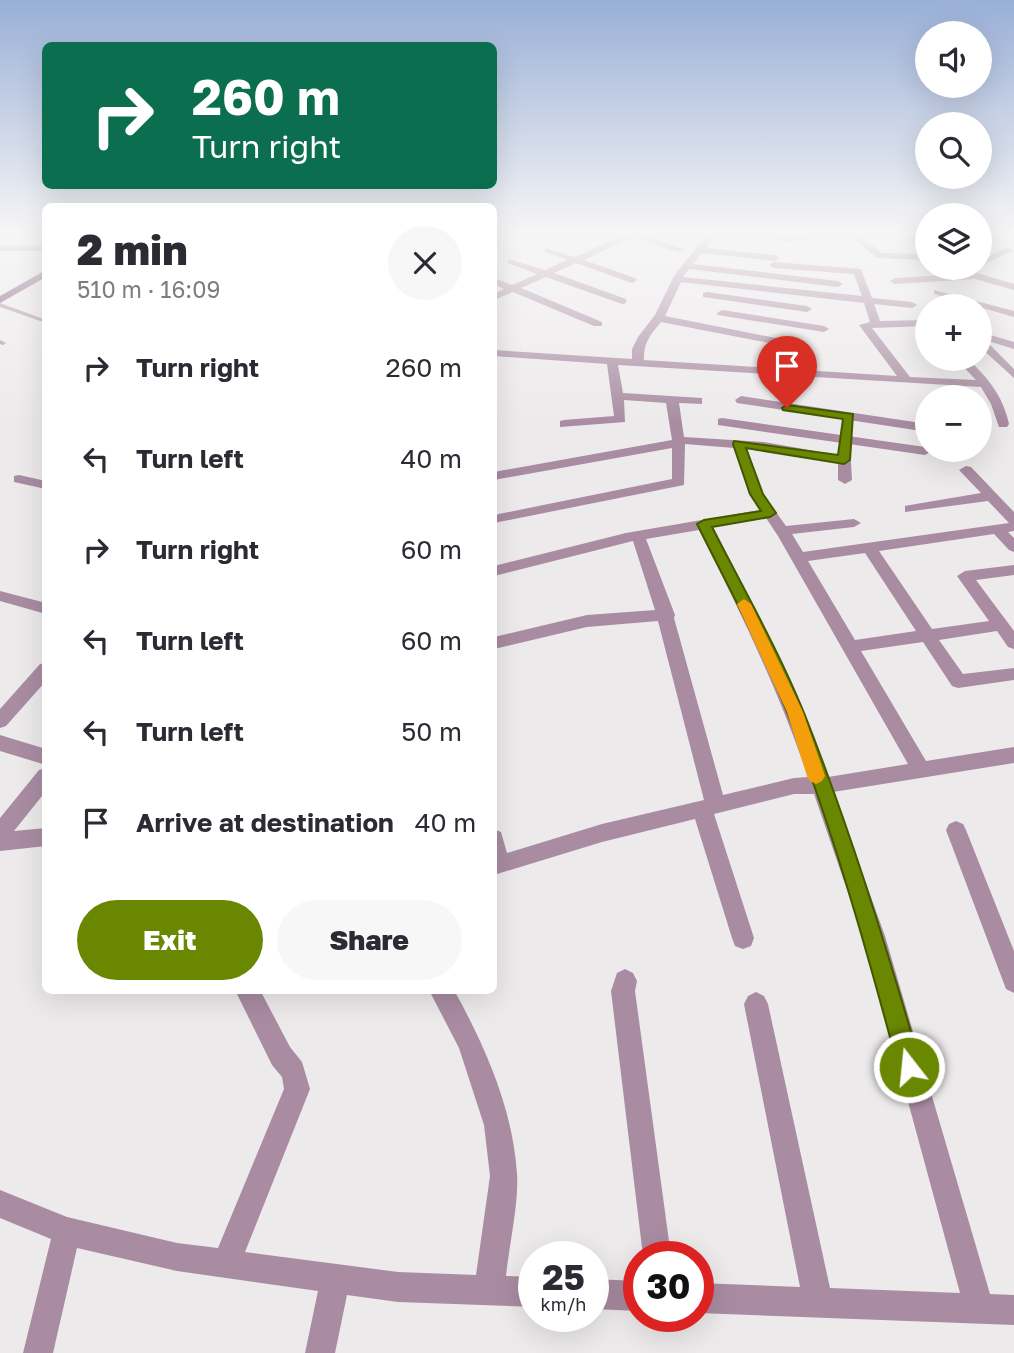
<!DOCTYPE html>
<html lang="en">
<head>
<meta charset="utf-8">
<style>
  :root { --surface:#fff; --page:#f7f7f7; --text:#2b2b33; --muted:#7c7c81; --accent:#698700 }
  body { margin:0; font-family:"Golos Text",sans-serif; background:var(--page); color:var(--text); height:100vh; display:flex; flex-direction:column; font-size:26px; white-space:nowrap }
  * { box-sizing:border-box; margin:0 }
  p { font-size:23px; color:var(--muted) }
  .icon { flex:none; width:38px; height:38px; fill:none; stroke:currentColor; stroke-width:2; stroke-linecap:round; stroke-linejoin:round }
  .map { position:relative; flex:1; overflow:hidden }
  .panel { position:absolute; left:42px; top:203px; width:455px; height:791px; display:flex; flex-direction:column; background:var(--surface); border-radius:10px; box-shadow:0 7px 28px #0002 }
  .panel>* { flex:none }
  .top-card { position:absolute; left:42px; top:42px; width:455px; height:147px; border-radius:10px; box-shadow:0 7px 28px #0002; background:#0b6e4f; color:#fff; overflow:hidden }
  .tools { position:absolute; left:915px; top:21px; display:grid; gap:14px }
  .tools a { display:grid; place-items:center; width:77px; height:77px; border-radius:50%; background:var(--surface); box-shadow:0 7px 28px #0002; font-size:35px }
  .speed { position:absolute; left:518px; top:1241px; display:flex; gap:14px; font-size:35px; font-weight:700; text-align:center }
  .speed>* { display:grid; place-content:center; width:91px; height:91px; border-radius:50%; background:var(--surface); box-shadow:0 7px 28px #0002; line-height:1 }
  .speed small { font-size:18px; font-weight:400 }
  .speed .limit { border:10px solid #d22; background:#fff; color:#111 }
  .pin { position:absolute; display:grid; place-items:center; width:60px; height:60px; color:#fff; margin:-72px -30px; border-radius:50% 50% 50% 0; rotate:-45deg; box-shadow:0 0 7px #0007 }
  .pin .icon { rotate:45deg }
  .me { position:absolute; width:77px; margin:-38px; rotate:344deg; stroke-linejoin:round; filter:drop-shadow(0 0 5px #0008) }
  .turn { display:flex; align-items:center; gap:24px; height:147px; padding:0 35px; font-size:32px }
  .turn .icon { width:91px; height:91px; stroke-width:2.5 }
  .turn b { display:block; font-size:49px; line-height:60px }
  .round { display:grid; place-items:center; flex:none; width:74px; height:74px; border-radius:37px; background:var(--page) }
  .summary { display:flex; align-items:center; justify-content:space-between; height:119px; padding:0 35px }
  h1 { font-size:42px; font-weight:800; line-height:52px }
  .button { display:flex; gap:14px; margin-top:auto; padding:14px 35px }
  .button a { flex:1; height:80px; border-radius:42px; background:var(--accent); color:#fff; font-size:28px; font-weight:800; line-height:80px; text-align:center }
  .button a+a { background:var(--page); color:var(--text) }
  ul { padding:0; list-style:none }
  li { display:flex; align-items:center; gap:21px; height:91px; padding:0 35px }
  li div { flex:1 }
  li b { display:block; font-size:26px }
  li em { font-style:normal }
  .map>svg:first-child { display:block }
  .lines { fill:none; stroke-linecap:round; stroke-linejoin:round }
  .service { fill:#a98ca2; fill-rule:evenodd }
  .minor { fill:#a98ca2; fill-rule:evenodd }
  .primary { fill:#6f3d66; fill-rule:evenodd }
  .route { fill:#698700; stroke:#445800; stroke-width:2 }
  .slow { fill:#f59e0b }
</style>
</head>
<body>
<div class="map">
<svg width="1014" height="1353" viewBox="0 0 1014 1353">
  <rect width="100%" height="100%" fill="#edeaec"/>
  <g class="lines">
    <g class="service">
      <polygon points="0,303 46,320 46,323 0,307"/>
      <polygon points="0,340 6,343 3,345 0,344"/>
    </g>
    <g class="minor">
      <polygon points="494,234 503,234 494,239"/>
      <polygon points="625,234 642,234 686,250 678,252 633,237 584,260 635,278 637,280 632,283 576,263 554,273 626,299 626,303 622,304 546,277 521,288 602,322 602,326 594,326 513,292 494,300 494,294 504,289 494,284 494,278 512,285 537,274 508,263 508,259 545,270 567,260 545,252 545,248 575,257"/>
      <path d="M 707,234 L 716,234 L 706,248 L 775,255 L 780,258 L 775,261 L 702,253 L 693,264 L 838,281 L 843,284 L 838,287 L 689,269 L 683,277 L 862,296 L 854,274 L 774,268 L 769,265 L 774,262 L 861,269 L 872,298 L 912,302 L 917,305 L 912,308 L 874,304 L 880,321 L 928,320 L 926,326 L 872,328 L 910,377 L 976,380 L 956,359 L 968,359 C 988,378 1003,396 1009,424 L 1007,427 L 999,427 L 991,404 L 981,387 L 618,365 L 623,393 L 702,398 L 702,404 L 679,403 L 684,437 L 764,442 L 838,455 L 840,446 L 850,446 L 852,480 L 845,484 L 838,480 L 838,463 L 747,449 L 763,494 L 786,526 L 854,519 L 861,523 L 854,527 L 792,534 L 803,552 L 1009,523 L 988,501 L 905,512 L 905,506 L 910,505 L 981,493 L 959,470 L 966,466 L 971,467 L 1014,512 L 1014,531 L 1008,532 L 1014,538 L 1014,552 L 1009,550 L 994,534 L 879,551 L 932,629 L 989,621 L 957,576 L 965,571 L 1014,565 L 1014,575 L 976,580 L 1014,631 L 1014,649 L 1008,647 L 997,631 L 939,640 L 963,674 L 1014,668 L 1014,680 L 958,688 L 952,686 L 923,642 L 861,651 L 926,761 L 1014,747 L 1014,763 L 833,792 L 885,936 L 990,1294 L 1014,1295 L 1014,1325 L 698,1313 L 698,1283 L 800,1287 L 744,1004 L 748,996 L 756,992 L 764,996 L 768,1004 L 830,1288 L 960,1293 L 863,936 L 814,794 L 794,794 L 714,814 L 754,938 L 751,946 L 743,949 L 735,946 L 732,938 L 695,819 L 602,842 L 494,875 L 494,829 L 501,832 L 507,853 L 602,824 L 704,800 L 658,621 L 587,627 L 494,649 L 494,637 L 587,615 L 655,610 L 633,541 L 494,576 L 494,566 L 626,533 L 760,510 L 749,494 L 734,448 L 685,444 L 684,485 L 494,523 L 494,515 L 672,479 L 672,448 L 494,480 L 494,472 L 672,440 L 666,403 L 624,400 L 625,422 L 560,427 L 560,421 L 564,420 L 614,416 L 607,364 L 494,356 L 494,350 L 632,359 L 632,349 L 638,337 L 655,315 L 674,276 ZM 681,282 L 864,303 L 870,322 L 859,325 L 897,376 L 644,360 C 643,343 651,334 661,322 L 806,350 L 811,347 L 806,344 L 665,316 ZM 766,518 L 778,536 L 908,764 L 828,777 C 796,690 755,609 713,527 ZM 699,530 C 740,611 779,691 808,777 L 794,778 L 723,795 L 674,618 L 675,615 L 646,539 ZM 865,553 L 916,631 L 855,640 L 808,561 Z"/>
      <polygon points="764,234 785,237 827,234 784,243"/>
      <polygon points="847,234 857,234 882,253 926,254 904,234 913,234 928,247 928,260 877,258"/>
      <rect x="0" y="245" width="46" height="6"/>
      <polygon points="1006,248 1014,250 980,266 980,260"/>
      <polygon points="964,269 1014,284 1014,290 975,279 895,284 890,281 895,278 961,274 961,270"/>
      <polygon points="934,290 1014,311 1014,317 934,294"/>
      <polygon points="707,292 807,306 812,309 807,312 703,297 703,293"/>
      <polygon points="722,310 824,326 829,329 824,332 718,315 717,313"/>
      <polygon points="980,332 1014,342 1014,349 985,340 1014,369 1014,378 980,347"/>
      <polygon points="741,396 928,424 928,432 737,403 735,400"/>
      <polygon points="722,418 925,447 932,451 925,455 718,425 718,419"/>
      <polygon points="19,475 46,481 46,489 14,482 14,476"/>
      <polygon points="0,591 46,603 46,614 0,601"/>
      <polygon points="46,663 46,681 6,726 0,728 0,709 40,664"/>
      <polygon points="0,735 46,749 46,765 0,751"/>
      <polygon points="46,768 46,791 14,831 46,828 46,846 0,851 0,818 39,770"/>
      <polygon points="956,821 963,824 966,830 1014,951 1014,993 1006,989 946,830 949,824"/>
      <polygon points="625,969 633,973 637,981 635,991 671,1256 643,1256 611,991 617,973"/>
      <path d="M 235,990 L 260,990 L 290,1047 L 302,1062 L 310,1089 L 245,1252 L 398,1272 L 476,1275 L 490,1176 L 484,1125 L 459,1048 L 429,990 L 454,990 C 485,1046 513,1109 517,1174 C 519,1203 509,1246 506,1276 L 534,1277 L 534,1307 L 398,1302 L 347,1295 L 335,1353 L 305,1353 L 318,1291 L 177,1271 L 77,1248 L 53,1353 L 23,1353 L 51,1239 L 0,1218 L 0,1190 L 67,1217 L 177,1243 L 218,1248 L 284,1089 L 282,1077 L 272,1065 Z"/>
      <polygon points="593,1279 639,1281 639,1311 593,1309"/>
    </g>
    <polygon class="primary" points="46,270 46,277 0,303 0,296"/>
  </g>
  <linearGradient id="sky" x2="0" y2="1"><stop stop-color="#99afd7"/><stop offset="0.55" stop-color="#f7f6f6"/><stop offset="1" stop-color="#f7f6f6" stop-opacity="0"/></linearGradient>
  <rect width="1014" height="423" fill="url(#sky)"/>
  <path class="route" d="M 787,405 L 853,414 L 850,460 L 844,464 L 746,448 L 763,494 L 776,513 L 770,517 L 712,527 C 743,588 778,649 804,713 C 850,829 887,947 921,1067 L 917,1075 L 909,1079 L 901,1075 L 898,1067 C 866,947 832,827 787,712 C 761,647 728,586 697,524 L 704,520 L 761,511 L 750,494 L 733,444 L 734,441 L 838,455 L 843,419 L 783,410 L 782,408 Z"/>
  <polygon class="slow" points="744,599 751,604 803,712 825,776 822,781 816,784 810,781 807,776 787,712 737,604"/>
</svg>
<div class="tools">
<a><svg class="icon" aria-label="sound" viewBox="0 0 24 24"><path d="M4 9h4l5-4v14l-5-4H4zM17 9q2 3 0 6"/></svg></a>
<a><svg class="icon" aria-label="search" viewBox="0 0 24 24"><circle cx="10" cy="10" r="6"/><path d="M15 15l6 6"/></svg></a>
<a><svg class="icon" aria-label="layers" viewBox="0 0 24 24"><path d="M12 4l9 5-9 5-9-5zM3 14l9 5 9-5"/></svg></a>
<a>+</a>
<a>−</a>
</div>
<div class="speed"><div>25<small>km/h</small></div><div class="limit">30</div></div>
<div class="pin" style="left:787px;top:408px;background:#d93025"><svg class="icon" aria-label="arrive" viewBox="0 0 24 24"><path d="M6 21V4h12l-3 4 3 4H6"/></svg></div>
<svg class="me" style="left:909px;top:1067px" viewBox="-20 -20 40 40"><circle r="17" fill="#698700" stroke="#fff" stroke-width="3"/><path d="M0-11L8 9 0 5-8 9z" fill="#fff"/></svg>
<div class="top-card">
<div class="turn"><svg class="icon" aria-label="right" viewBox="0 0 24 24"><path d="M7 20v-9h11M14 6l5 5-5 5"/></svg><div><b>260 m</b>Turn right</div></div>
</div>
<section class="panel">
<div class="summary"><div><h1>2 min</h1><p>510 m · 16:09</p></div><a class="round"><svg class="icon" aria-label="close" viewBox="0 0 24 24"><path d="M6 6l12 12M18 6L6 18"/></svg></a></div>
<ul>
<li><svg class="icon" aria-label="right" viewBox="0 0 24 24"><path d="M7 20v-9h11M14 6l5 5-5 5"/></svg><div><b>Turn right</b></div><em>260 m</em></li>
<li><svg class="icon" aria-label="left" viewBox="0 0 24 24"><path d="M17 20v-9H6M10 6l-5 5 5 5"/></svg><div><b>Turn left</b></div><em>40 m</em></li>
<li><svg class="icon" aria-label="right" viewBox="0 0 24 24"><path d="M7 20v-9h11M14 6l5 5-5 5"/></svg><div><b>Turn right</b></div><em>60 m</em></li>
<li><svg class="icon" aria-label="left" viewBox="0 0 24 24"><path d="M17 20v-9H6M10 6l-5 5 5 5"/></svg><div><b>Turn left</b></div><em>60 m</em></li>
<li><svg class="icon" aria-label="left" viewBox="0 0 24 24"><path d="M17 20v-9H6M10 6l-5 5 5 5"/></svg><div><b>Turn left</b></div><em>50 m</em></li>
<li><svg class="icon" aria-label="arrive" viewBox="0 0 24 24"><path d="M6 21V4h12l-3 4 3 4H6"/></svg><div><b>Arrive at destination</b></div><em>40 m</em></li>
</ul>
<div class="button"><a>Exit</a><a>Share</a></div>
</section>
</div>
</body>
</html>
